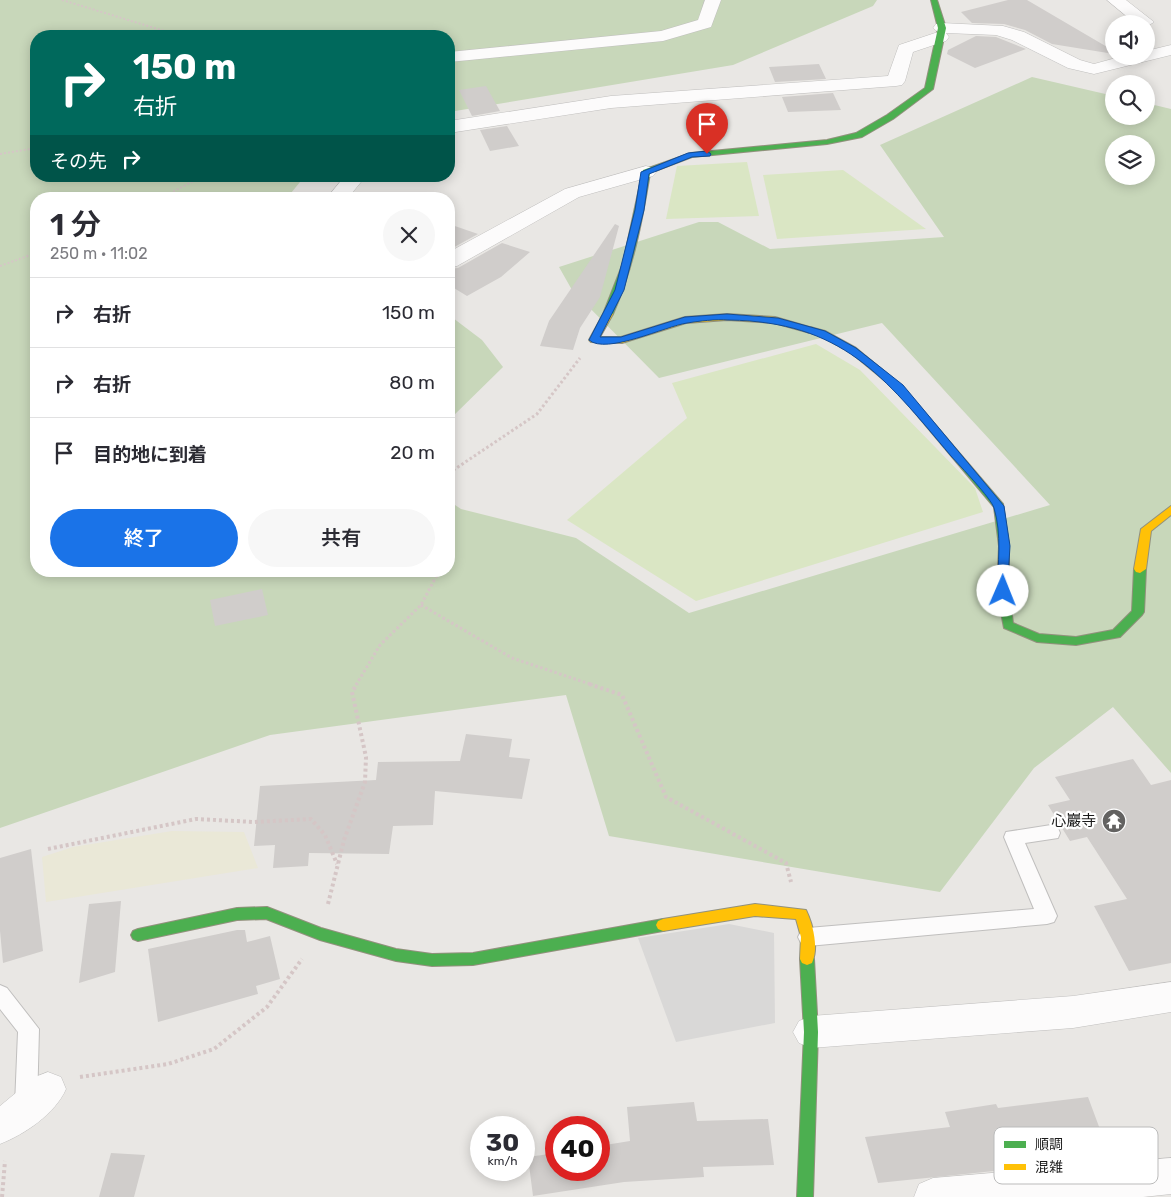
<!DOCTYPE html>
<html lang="ja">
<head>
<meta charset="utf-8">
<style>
  :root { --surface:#fff; --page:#f7f7f7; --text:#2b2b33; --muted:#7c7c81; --line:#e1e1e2; --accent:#1a73e8 }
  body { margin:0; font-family:Rubik,"Noto Sans JP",sans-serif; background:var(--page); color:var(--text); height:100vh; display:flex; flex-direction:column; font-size:19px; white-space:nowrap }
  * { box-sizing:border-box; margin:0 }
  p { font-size:16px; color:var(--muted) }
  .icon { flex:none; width:28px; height:28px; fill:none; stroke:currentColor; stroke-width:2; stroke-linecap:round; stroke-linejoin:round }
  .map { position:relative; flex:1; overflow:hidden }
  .side { position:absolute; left:30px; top:192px; width:425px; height:385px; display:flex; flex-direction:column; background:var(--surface); border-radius:20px; box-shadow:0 2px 12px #0003 }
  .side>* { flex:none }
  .top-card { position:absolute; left:30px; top:30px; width:425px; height:152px; border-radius:20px; box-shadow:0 2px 12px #0003; background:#00695c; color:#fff; overflow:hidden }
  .buttons { position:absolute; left:1105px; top:15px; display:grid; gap:10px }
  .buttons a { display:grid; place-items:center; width:50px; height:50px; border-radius:50%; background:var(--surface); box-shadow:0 2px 12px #0003; font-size:25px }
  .speed { position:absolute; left:470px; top:1116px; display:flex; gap:10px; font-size:25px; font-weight:700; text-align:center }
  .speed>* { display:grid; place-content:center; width:65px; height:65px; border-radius:50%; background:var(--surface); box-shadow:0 2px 12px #0003; line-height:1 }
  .speed small { font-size:12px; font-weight:400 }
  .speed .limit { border:8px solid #d22; background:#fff; color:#111 }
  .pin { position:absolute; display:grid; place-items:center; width:42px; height:42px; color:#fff; margin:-51px -21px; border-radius:50% 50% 50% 0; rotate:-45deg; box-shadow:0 0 5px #0007 }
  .pin .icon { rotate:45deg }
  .me { position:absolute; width:55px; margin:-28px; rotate:1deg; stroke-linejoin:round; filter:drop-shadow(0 0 4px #0008) }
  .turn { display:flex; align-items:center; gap:18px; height:105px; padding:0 20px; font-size:22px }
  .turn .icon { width:65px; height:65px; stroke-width:2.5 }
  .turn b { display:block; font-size:35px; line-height:42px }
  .then { display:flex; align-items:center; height:48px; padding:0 20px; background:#0003; gap:10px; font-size:19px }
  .round { display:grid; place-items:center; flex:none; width:52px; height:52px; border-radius:26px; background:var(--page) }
  .summary { display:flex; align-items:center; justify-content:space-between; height:85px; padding:0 20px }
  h1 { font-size:30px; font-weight:600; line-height:38px }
  .cta { display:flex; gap:10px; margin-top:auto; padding:10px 20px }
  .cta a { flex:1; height:58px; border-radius:30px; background:var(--accent); color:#fff; font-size:20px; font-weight:600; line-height:58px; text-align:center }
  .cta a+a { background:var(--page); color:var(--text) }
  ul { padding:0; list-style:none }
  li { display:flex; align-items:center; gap:15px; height:70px; padding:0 20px; border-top:1px solid var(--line) }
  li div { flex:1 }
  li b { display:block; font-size:19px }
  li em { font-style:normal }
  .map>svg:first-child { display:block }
  .farmland { fill:#eae8d7 }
  .grass { fill:#dae6c4 }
  .forest { fill:#c8d7ba; fill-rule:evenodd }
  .parking { fill:#d9d8d7 }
  .building { fill:#d0cdcb }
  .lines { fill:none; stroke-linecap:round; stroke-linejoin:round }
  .lane-casing { stroke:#c0bfbe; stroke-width:2 }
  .street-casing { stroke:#c0bfbe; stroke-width:1 }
  .fast-casing { stroke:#92917d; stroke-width:2 }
  .slow-casing { stroke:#92917d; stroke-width:2 }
  .path-far2 { stroke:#d5c6c6; stroke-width:2; stroke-dasharray:2 2; stroke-linecap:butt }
  .path-far1 { stroke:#d5c6c6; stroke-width:3; stroke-dasharray:2.5 2.5; stroke-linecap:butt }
  .path { stroke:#d5c6c6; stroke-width:4; stroke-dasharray:3 3; stroke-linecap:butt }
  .lane { fill:#fcfbfb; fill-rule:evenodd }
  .street { fill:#fcfbfb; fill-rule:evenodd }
  .fast { fill:#4caf50; fill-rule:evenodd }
  .slow { fill:#ffc107; fill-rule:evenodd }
  .route { fill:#1a73e8; stroke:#114b97 }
  .labels { text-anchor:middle; stroke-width:4.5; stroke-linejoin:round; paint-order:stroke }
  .poi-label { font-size:15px; fill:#1b1b1b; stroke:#fff; text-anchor:end }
  .key { fill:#fff; stroke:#bbb; stroke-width:1 }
  .key-label { font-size:14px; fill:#1b1b1b }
</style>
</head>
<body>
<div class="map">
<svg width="1171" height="1197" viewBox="0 0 1171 1197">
  <rect width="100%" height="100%" fill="#e9e7e4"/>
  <polygon class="farmland" points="172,831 244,832 258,868 46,902 42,857 73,847"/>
  <g class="grass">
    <polygon points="747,162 759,216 666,219 677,166"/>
    <polygon points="843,170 926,229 777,239 763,175"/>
    <polygon points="816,344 860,370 975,488 983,512 696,601 567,520 687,418 672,383"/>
  </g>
  <g class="forest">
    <path d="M 0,0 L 877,0 L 873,6 L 733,65 L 449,112 L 449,36 L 36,36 L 36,176 L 305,176 L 291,193 L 294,199 L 36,199 L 36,571 L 449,571 L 449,501 L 461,509 L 576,538 L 689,613 L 1050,505 L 882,323 L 659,378 L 572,290 L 559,267 L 699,222 L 718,222 L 770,249 L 944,237 L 880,145 L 1032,77 L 1114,96 L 1114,116 L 1146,116 L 1146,103 L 1171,109 L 1171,773 L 1113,707 L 1034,768 L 940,892 L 609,836 L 566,695 L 270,735 L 0,828 ZM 1114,144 L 1146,144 L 1146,176 L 1114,176 Z"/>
    <polygon points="449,315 482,340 503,367 449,420"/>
  </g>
  <polygon class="parking" points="729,924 774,933 775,1023 676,1042 638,938"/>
  <g class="building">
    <polygon points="1008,0 1027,0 1114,51 1114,54 1052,44 1025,30 1004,24 972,23 961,12"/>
    <polygon points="976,36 996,37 1026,49 975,68 947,54 948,50"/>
    <polygon points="819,64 826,79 775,82 769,67"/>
    <polygon points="486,86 500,111 472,116 459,90"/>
    <polygon points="833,93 841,110 788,112 782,97"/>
    <polygon points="507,126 519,146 490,151 480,130"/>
    <polygon points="449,224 478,234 449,250"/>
    <polygon points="615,224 619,226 600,297 580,328 573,350 540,346 549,321"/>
    <polygon points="502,243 530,252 501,277 467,296 449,285 449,269 458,268"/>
    <polygon points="262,589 268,615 215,626 210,600"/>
    <polygon points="466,734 512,739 509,757 530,759 522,799 435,791 433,825 393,826 389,854 309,853 308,866 273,868 275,845 254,846 260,786 376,780 378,762 460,761"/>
    <polygon points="1133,759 1151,785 1171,780 1171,963 1129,971 1094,906 1127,899 1087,837 1070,841 1048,805 1070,800 1055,777"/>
    <polygon points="31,849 43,951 3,963 0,931 0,858"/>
    <polygon points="121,901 115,972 79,983 89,904"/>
    <polygon points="237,930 245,930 247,942 270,936 280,979 256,986 258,994 158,1022 148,949"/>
    <polygon points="1088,1097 1111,1159 878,1183 865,1137 950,1127 945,1112 996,1104 998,1108"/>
    <polygon points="694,1102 697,1121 768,1119 774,1165 703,1167 704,1177 624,1182 533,1196 528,1157 556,1153 556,1170 599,1170 599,1146 630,1141 627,1107"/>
    <polygon points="111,1153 145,1155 134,1197 99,1197"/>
  </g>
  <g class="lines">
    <g class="lane-casing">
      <g id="lane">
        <polygon points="1051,825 1058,828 1060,833 1058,838 1025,843 1057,916 1054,922 1047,924 808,946 801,943 798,937 801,931 808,928 1034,909 1004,837 1006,832"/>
        <polygon points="0,985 7,988 39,1029 37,1105 34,1112 26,1115 18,1112 15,1105 18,1032 0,1009"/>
      </g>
    </g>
    <g class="street-casing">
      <g id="street">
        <polygon points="705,0 721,0 711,27 663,41 449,62 449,52 661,31 698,20"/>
        <polygon points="1107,0 1126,0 1154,22 1146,27 1146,24 1136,24"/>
        <polygon points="942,23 1003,26 1024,32 1080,60 1094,64 1123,56 1146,56 1146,51 1171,45 1171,55 1094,74 1068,68 1012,40 996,35 946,33 949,37 946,41 913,52 905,81 902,85 896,86 611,108 449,133 449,121 611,96 888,76 899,45 938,32 933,28 936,24"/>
        <polygon points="646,166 653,168 656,172 653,176 579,197 457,266 449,267 449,252 565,189"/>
        <polygon points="345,176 366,176 347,199 326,199"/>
        <polygon points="1171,982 1171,1012 1073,1028 811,1048 799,1043 793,1032 799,1021 811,1016 1073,996"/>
        <path d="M 48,1072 L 61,1077 L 66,1089 C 55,1114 25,1134 0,1144 L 0,1106 L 35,1077 Z"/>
        <polygon points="1171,1158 1171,1194 1143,1197 914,1197 919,1184 933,1178"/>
      </g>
    </g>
    <g class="fast-casing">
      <g id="fast">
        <path d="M 931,0 L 937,0 L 946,28 L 933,89 L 893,119 L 862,137 L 827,144 L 692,157 L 650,173 C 642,222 633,269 613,314 L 611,316 L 605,316 L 603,314 L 623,263 L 643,170 L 691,153 L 827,140 L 856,133 L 887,115 L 925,88 L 938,28 Z"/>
        <polygon points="810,327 825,331 856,348 902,386 1003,504 1009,546 1009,591 1013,623 1039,634 1076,637 1113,630 1132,611 1134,569 1140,565 1146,569 1144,612 1142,615 1120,637 1076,645 1037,642 1004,628 997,591 999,546 994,507 896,390 850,352 819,335 807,332 805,330"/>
        <polygon points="267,907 321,928 396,949 432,954 473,953 663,919 668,921 670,925 668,929 663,931 473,965 432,966 396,961 320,940 266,919 237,920 138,941 133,939 131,935 133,931 138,929 237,908"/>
        <polygon points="807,953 812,955 814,959 818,1032 813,1197 797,1197 804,1032 800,959 802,955"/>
      </g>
    </g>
    <g class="slow-casing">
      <g id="slow">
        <polygon points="608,311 613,314 600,337 621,337 685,317 727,314 775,317 813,328 815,330 810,333 774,323 727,320 686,323 622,343 591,342 589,340 603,314"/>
        <polygon points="1171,506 1171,515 1151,531 1146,569 1140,573 1136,572 1134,569 1141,529"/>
        <path d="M 755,904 L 806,910 C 813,925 819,947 812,963 L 807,965 L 802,963 L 800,959 L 801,937 L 796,919 L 755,916 L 663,931 L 658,929 L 656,925 L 658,921 L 663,919 Z"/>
      </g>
    </g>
    <g class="path-far2">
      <polyline points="62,0 181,36"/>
      <polyline points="0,154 36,148"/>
      <polyline points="159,199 203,176"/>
      <polyline points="0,266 36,253"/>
    </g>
    <g class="path-far1">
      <polyline points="449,473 537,414 580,358"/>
      <polyline points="449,515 451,519 449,549"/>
      <polyline points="421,605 512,658 593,685"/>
      <polyline points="356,685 380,645 421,605 439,571"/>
    </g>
    <g class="path">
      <polyline points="589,684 622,695 666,797 786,863 791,882"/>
      <polyline points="48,849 196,819 254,822 311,819 325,835 337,864"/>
      <polyline points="328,904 344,840 365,782 366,757 352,692 357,684"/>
      <polyline points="80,1077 168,1064 214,1049 267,1007 302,959"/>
      <polyline points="2,1197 5,1161"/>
    </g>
    <use href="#lane" class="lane"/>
    <use href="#street" class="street"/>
    <use href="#fast" class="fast"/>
    <use href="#slow" class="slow"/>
  </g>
  <path class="route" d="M 707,151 L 711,154 L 710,156 L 692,157 L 649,174 L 644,210 L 624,290 L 600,337 L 621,337 L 685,317 L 727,314 L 778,318 L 825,331 L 856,348 L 903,385 L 1004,506 L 1010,546 L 1007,594 L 999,594 L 997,591 C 998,564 1002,534 994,508 C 991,498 960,466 951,456 C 883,375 842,322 729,320 C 715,319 700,321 687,323 C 666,326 606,355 589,340 L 615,290 L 635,210 L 641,172 L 688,153 Z"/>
  <defs>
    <g id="temple-disc" transform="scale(1.25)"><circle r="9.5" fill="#636261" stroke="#fff"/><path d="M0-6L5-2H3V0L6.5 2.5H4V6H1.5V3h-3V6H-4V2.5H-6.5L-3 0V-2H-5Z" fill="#fff"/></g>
  </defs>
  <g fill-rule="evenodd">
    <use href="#temple-disc" x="1114" y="821"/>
  </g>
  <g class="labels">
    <g class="poi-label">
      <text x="1096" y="826">心巖寺</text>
    </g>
  </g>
  <rect x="994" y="1127" width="164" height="57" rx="8" class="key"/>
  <rect x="1004" y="1141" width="22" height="7" fill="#4caf50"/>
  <rect x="1004" y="1164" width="22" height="6" fill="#ffc107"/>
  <g class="key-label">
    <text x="1035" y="1149">順調</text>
    <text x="1035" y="1172">混雑</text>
  </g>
</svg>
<div class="buttons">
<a><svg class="icon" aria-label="sound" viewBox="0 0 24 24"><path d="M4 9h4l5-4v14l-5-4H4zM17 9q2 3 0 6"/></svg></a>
<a><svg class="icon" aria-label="search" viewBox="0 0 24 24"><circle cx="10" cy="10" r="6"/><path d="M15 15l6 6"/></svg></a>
<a><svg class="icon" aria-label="layers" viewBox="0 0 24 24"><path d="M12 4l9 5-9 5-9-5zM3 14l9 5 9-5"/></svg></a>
</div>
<div class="speed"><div>30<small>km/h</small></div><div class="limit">40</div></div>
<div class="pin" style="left:707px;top:154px;background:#d93025"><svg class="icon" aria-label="arrive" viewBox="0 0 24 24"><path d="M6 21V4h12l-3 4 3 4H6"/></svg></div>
<svg class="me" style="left:1003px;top:591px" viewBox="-20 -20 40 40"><circle r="19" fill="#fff"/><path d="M0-13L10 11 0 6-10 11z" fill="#1a73e8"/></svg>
<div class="top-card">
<div class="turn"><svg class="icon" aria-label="right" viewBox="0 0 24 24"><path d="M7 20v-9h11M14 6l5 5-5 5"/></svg><div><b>150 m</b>右折</div></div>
<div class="then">その先<svg class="icon" aria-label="right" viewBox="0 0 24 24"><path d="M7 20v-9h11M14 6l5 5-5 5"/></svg></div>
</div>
<section class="side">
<div class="summary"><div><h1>1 分</h1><p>250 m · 11:02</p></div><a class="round"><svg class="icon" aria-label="close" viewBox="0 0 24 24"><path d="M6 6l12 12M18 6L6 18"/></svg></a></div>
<ul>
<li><svg class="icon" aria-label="right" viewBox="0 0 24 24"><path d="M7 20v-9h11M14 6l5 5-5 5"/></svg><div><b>右折</b></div><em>150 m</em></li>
<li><svg class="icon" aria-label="right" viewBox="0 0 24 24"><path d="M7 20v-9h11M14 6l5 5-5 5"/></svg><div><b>右折</b></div><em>80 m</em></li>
<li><svg class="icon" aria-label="arrive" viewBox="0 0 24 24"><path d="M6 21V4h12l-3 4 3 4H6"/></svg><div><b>目的地に到着</b></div><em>20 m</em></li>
</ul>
<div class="cta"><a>終了</a><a>共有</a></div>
</section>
</div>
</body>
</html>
